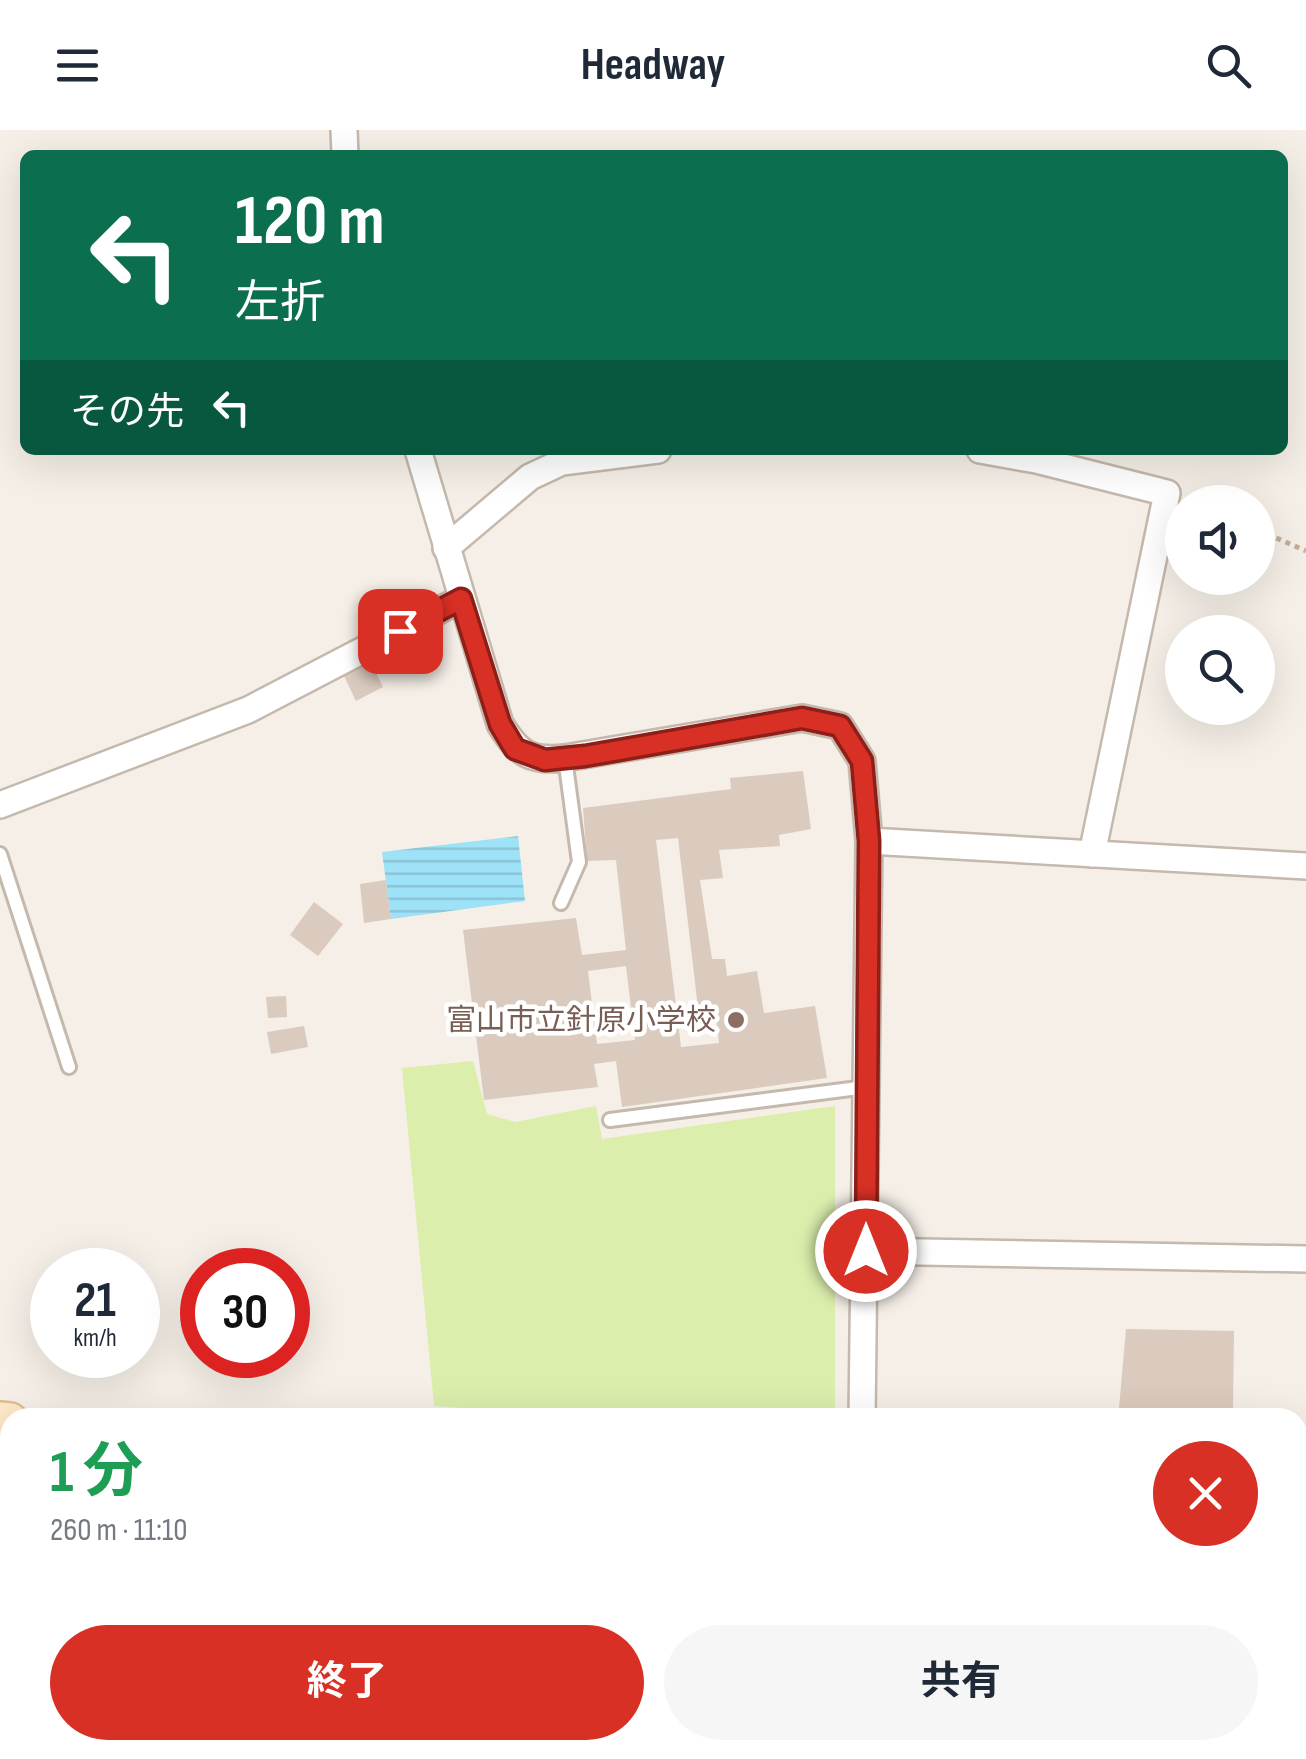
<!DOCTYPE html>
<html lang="ja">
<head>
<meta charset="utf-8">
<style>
  :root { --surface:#fff; --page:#f6f6f7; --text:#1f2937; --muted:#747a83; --accent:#d93025 }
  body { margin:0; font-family:"Sofia Sans Condensed","Noto Sans JP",sans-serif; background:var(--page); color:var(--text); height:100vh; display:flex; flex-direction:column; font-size:38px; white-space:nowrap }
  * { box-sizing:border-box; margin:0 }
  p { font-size:32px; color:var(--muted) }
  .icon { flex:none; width:55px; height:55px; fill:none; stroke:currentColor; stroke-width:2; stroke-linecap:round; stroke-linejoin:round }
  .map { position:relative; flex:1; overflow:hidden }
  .panel { position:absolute; left:0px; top:1278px; width:1308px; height:352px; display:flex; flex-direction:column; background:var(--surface); border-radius:30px 30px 0 0; box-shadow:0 10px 40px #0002 }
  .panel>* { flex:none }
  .banner { position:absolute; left:20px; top:20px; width:1268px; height:305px; border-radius:15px; box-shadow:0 10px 40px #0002; background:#0b6e4f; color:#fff; overflow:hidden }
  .fabs { position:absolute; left:1165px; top:355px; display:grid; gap:20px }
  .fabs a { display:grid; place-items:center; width:110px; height:110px; border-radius:50%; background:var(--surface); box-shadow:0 10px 40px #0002; font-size:50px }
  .speed { position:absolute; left:30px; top:1118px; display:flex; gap:20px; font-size:50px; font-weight:700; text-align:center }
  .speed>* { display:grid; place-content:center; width:130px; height:130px; border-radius:50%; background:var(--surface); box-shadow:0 10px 40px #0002; line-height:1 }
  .speed small { font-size:25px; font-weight:400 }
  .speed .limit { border:15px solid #d22; background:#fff; color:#111 }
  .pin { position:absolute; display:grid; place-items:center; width:85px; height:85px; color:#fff; margin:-42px; border-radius:20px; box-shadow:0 5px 15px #0006 }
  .me { position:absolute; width:110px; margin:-55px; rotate:0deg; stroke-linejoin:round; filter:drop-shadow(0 0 8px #0008) }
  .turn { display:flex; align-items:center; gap:35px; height:210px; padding:0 50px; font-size:45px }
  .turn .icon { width:130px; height:130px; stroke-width:2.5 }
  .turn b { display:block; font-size:70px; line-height:85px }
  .then { display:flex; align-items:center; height:95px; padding:0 50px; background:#0003; gap:20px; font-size:38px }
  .round { display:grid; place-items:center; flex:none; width:105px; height:105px; border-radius:52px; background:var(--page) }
  .headline { display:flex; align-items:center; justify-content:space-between; height:170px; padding:0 50px }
  h1 { font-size:60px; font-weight:700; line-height:75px; color:#1e9e55 }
  .primary-button { display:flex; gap:20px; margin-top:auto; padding:20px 50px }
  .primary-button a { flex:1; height:115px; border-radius:60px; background:var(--accent); color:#fff; font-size:40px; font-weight:700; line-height:115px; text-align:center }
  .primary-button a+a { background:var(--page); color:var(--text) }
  header { display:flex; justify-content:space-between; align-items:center; height:130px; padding:0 50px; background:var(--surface); font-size:45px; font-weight:700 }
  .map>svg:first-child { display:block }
  .pitch { fill:#dbeeac }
  .water { fill:url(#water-rules) }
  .building { fill:#dbcbbe; fill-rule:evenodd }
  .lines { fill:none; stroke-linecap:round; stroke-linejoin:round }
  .lane-casing { stroke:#c5b8ac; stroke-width:18 }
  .street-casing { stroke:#c5b8ac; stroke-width:30 }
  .secondary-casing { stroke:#ddbe94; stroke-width:40 }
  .path { stroke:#c5ae98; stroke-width:5; stroke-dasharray:5 5; stroke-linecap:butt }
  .lane { stroke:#fff; stroke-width:12 }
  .street { stroke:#fff; stroke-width:25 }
  .secondary { stroke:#ffe8c8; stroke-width:35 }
  .route-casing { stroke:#8d1f18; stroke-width:25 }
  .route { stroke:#d93025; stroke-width:18 }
  .education-dot { fill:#8d6e63; stroke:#fff; stroke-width:4 }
  .labels { text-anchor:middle; stroke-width:9; stroke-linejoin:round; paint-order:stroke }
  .education-label { font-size:30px; fill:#785e54; stroke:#fff; text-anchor:end }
</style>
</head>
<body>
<header><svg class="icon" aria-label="menu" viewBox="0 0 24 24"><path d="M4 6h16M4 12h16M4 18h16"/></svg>Headway<svg class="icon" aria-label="search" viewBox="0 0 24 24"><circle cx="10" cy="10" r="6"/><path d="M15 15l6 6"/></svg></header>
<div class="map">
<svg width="1306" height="1629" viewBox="0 0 1306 1629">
  <defs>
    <pattern id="water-rules" width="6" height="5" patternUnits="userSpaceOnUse" patternTransform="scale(2.5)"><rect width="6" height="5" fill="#9ee2f8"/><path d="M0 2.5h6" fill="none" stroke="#8ac3d5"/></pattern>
  </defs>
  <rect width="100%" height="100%" fill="#f5efe7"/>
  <polygon class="pitch" points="473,931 487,984 515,992 596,976 602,1009 835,976 835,1287 599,1288 434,1276 402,938"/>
  <polygon class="water" points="518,706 525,771 391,789 382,722"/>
  <g class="building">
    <polygon points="371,532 383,557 356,571 344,546"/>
    <path d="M 803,641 L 811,699 L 779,705 L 780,716 L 719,720 L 723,748 L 700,750 L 712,829 L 725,829 L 727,846 L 757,841 L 764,883 L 815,876 L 827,948 L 622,977 L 616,931 L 594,934 L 598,957 L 484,970 L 463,800 L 576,788 L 582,825 L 626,820 L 616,730 L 587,731 L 583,678 L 731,659 L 730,648 ZM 678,708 L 698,878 L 715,876 L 719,913 L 681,917 L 656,710 ZM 626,836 L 635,910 L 597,914 L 588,841 Z"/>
    <polygon points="386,750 391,789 364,793 360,754"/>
    <polygon points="314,772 343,794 318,826 290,805"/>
    <polygon points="286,866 287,887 268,888 266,867"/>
    <polygon points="304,896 308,917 271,924 267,902"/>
    <polygon points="1126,1199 1234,1201 1233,1281 1119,1278"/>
  </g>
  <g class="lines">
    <g class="lane-casing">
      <g id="lane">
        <polyline points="0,724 69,937"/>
        <polyline points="561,773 579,732 565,628"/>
        <polyline points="610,990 866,957"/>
      </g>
    </g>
    <g class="street-casing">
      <g id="street">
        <polyline points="344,0 345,25"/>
        <path d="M 418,320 L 500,594 C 518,623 529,632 565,628 L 802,588 L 840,596 L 862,631 L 869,711 L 862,1288"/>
        <polyline points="980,320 1036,330 1167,363 1092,724"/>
        <polyline points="446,418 530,347 562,332 658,320"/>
        <polyline points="0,675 248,580 461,469"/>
        <polyline points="869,711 1306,736"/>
        <polyline points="866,1121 1306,1129"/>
        <polyline points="0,1547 10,1548"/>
        <polyline points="698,1620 784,1629"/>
        <polyline points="861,1620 861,1629"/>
      </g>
    </g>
    <g class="secondary-casing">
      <g id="secondary">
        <polyline points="0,1290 10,1291"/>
        <polyline points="1298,1401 1306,1402"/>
      </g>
    </g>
    <polyline class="path" points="1258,400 1306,421"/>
    <use href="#lane" class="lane"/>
    <use href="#street" class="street"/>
    <use href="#secondary" class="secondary"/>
  </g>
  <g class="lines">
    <g class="route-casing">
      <polyline id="route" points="400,501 461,469 500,594 515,619 545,630 585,626 802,588 840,596 862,631 869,711 866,1121"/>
    </g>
    <use href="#route" class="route"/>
  </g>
  <circle class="education-dot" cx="736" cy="890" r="10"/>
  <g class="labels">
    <g class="education-label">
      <text x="716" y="900">富山市立針原小学校</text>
    </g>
  </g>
</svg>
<div class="fabs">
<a><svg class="icon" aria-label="sound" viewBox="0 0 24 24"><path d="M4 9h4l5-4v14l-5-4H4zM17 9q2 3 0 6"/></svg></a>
<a><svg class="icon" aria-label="search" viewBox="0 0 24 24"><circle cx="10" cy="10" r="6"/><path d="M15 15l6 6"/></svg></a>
</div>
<div class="speed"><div>21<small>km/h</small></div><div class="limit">30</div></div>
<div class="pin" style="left:400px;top:501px;background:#d93025"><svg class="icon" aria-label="arrive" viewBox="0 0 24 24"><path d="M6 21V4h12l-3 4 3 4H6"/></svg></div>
<svg class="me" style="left:866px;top:1121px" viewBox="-20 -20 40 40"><circle r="17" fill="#d93025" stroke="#fff" stroke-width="3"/><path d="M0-11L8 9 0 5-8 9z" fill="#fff"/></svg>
<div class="banner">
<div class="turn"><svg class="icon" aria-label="left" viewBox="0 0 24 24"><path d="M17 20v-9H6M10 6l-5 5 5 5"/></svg><div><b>120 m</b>左折</div></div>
<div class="then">その先<svg class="icon" aria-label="left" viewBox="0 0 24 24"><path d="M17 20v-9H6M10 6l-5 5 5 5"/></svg></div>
</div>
<section class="panel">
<div class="headline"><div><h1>1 分</h1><p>260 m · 11:10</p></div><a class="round" style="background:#d93025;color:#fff"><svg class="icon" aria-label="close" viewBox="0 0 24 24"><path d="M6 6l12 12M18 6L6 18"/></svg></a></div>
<div class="primary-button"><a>終了</a><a>共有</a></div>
</section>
</div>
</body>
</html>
